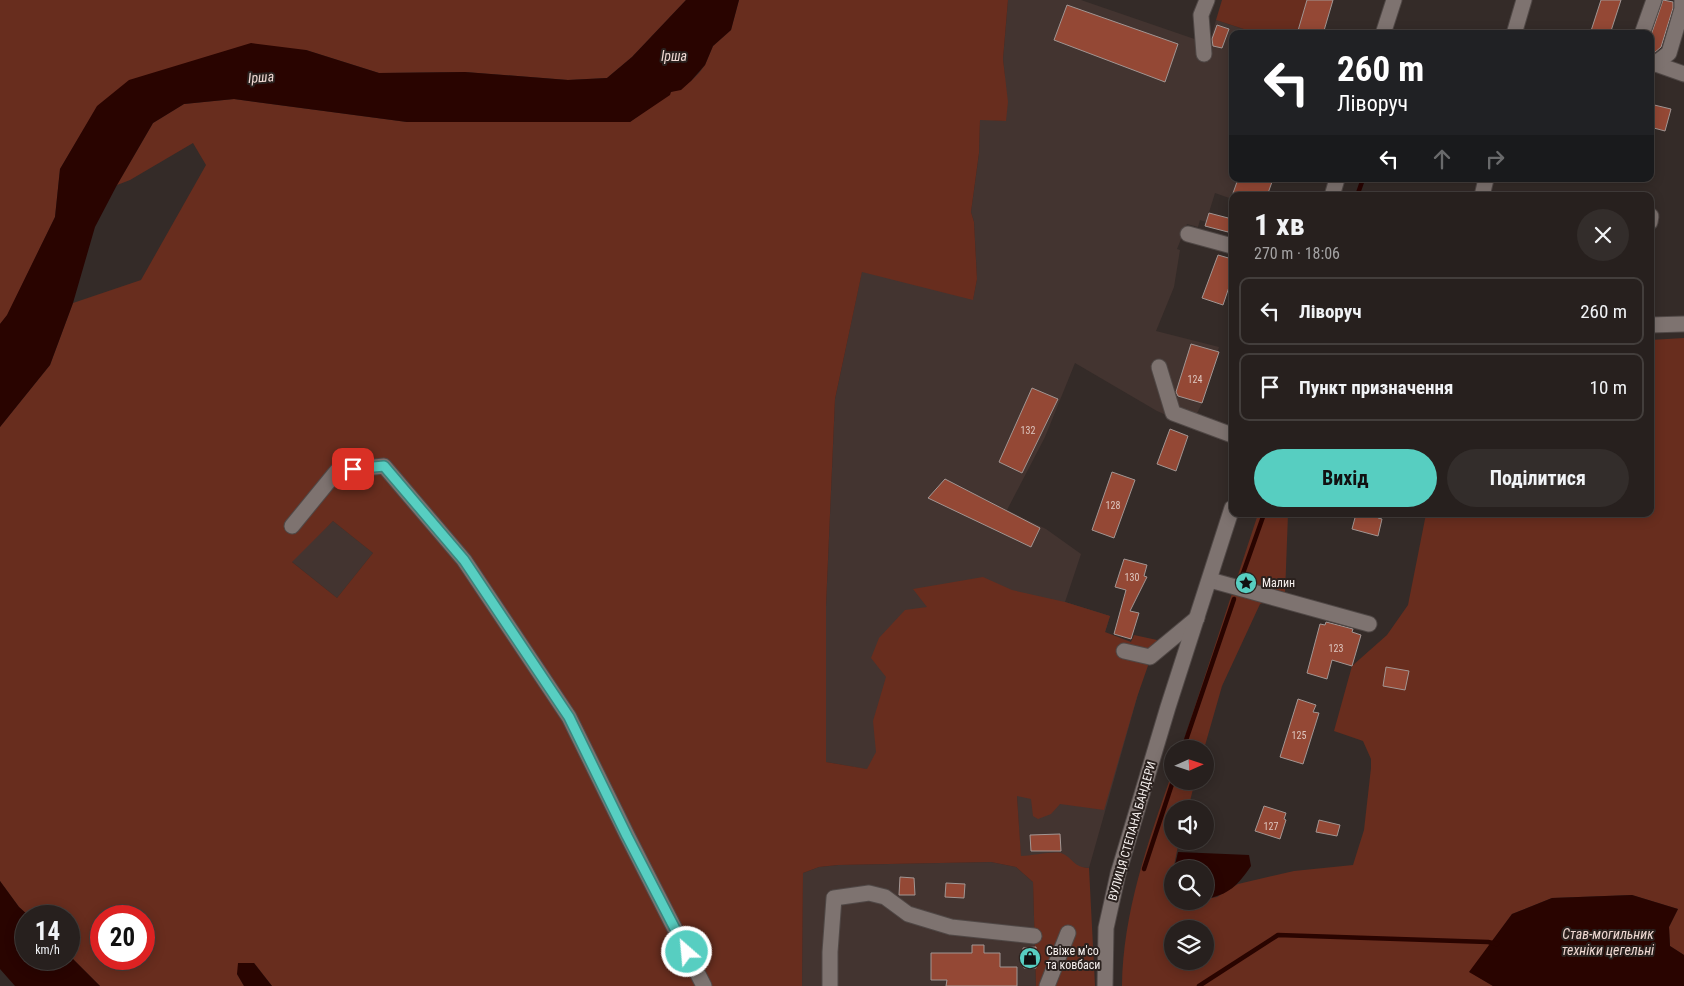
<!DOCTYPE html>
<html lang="uk">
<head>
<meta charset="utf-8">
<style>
  :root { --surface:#27201e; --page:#332d2b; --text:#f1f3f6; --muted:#a4a3a4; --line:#433e3c; --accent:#57cec1 }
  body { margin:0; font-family:"Roboto Condensed",sans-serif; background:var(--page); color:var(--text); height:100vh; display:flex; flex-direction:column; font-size:19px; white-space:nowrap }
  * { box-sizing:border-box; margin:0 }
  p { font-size:16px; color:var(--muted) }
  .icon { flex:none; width:28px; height:28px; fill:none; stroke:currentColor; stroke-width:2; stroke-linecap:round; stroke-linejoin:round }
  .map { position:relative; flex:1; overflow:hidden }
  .drawer { position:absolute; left:1229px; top:192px; width:425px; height:325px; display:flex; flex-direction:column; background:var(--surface); border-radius:10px; box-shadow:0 2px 12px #0003,0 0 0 1px var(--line) }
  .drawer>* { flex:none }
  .guide { position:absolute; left:1229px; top:30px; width:425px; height:152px; border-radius:10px; box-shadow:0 2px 12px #0003,0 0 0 1px var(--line); background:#202124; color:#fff; overflow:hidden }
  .needle { width:32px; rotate:87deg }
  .tools { position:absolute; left:1164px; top:740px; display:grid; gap:10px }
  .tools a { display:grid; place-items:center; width:50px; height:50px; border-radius:50%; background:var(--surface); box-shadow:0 2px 12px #0003,0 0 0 1px var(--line); font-size:25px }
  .speed { position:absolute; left:15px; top:905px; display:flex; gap:10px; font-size:25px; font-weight:700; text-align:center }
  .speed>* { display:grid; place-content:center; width:65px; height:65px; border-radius:50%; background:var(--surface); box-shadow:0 2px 12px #0003,0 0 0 1px var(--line); line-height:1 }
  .speed small { font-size:12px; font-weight:400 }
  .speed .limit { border:8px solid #d22; background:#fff; color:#111 }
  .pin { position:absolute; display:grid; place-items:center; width:42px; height:42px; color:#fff; margin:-21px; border-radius:10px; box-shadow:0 2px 8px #0006 }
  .me { position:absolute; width:55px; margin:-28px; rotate:333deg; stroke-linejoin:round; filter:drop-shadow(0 0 4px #0008) }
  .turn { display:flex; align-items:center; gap:18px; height:105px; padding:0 25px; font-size:22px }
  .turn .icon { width:65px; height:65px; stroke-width:2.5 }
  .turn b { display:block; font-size:35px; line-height:42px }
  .lanes { display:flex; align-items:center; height:48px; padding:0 25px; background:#0003; justify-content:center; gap:25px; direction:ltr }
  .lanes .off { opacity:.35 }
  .round { display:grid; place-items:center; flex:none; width:52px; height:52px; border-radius:26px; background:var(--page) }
  .summary { display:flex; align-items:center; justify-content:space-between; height:85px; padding:0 25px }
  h1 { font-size:30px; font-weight:700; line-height:38px }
  .primary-button { display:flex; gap:10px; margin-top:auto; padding:10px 25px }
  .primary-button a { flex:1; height:58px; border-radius:30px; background:var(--accent); color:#111; font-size:20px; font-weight:700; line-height:58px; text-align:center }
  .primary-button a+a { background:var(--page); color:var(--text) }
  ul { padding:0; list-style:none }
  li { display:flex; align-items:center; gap:15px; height:68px; margin:0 10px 8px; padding:0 15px; border:2px solid var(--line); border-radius:10px }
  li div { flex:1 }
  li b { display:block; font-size:19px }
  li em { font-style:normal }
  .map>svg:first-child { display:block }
  .built { fill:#433430 }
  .green { fill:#682d1e; fill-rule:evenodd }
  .water { fill:#290400 }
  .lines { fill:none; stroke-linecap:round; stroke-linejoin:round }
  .stream { stroke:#290400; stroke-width:4.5 }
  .building { fill:#944835; stroke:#a29693 }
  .minor-casing { stroke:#504846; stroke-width:17 }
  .minor { stroke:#7e7370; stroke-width:15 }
  .route-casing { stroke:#39867d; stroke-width:12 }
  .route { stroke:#57cec1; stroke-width:9 }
  .labels { text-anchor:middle; stroke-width:4; stroke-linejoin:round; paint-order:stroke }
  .number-label { font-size:10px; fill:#dec7c0 }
  .poi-label { font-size:12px; fill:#f7f1ef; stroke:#2a211e; text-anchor:start }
  .street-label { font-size:12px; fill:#f7f1ef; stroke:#2a211e }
  .water-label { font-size:14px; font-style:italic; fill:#efd8d2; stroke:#2a211e }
</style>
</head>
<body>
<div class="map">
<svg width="1684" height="986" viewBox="0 0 1684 986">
  <rect width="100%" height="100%" fill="#342b28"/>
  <g class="built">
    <polygon points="1008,0 1081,0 1209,44 1216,20 1259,34 1232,34 1232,179 1257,179 1251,196 1232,196 1232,199 1215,193 1206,222 1200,220 1198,227 1187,224 1177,249 1180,250 1174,287 1156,331 1219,347 1201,405 1191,426 1157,411 1075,363 1045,437 1007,510 1046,529 1081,554 1065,602 1110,616 1097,659 1144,673 1089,868 1021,862 1017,796 826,762 826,606 835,399 862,271 973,299 977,279 974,222 971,212 979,153 980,119 1005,121 1005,78 1003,59"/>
    <polygon points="333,521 373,553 337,598 291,561"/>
    <polygon points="991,862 1016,867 1033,882 1036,986 802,986 803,873 819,867 838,865"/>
  </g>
  <g class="green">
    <polygon points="0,0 686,0 632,57 607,78 568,80 465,72 379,73 306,50 97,107 60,169 55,217 7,316 0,324"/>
    <path d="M 739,0 L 1008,0 L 1003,59 L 1008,102 L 1006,121 L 980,120 L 979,153 L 971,212 L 974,222 L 977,279 L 973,300 L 862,272 L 835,399 L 826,606 L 826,762 L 867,769 L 876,752 L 873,721 L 886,677 L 871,658 L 879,638 L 905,610 L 927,607 L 913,589 L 983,577 L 1012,590 L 1065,602 L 1110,616 L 1105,632 L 1131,642 L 1134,635 L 1157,640 L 1137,697 L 1104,810 L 1060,804 L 1051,814 L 1038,819 L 1033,816 L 1031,799 L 1017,796 L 1021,856 C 1031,856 1053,851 1061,853 C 1074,858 1072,867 1089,868 L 1095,986 L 1036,986 L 1033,882 L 1016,867 L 991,862 L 838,865 L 819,867 L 803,873 L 802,986 L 272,986 L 254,963 L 237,974 L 244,986 L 100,986 L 69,955 L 69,916 L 29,916 L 19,907 L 0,881 L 0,427 L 50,365 L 73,303 L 141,280 L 206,165 L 193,143 L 130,180 L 117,185 L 153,123 L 184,104 L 234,99 L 407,122 L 630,122 L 671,92 L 691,81 L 699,73 L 705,65 L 713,46 L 731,30 ZM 333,521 L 373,553 L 337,598 L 292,562 ZM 101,916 L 144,916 L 144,959 L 101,959 Z"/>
    <polygon points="1222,0 1307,0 1297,34 1259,34 1216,20"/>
    <path d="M 1684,338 L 1684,955 L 1670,946 L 1669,927 L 1678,909 L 1632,895 L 1552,898 L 1512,914 L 1470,972 L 1493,986 L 1122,986 C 1123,912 1148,842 1172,773 L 1172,781 L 1195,781 L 1188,809 L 1172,809 L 1172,841 L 1179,841 L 1170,885 L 1172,889 L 1172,901 L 1181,901 L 1183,903 L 1205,901 L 1205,899 L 1217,897 L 1238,884 L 1294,871 L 1353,865 L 1364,830 L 1371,768 L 1371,759 L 1363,741 L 1334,731 L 1352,666 L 1387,635 L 1408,605 L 1426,514 L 1650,514 L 1650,340 ZM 1172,929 L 1205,929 L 1205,961 L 1172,961 Z"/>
    <polygon points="1258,514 1288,514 1285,594 1260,604 1222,686 1204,749 1181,749"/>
  </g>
  <g class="water">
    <polygon points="686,0 739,0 731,30 713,46 705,65 691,81 681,90 671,92 670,95 630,122 407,122 234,99 184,104 153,123 117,185 95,227 73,303 50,365 0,427 0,324 7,315 55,217 60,169 97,106 129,80 251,43 306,50 379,73 465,72 568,80 607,78 632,57"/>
    <path d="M 1178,852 L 1249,855 L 1251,866 C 1238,885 1229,895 1205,899 L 1205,869 L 1174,869 Z"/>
    <polygon points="0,881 19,907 29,916 26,916 26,959 69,959 69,955 100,986 15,986 0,969"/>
    <polygon points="1632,895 1678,909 1669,927 1670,946 1684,955 1684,986 1493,986 1469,972 1512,914 1552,898"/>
    <polygon points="238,963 254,963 272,986 244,986 237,974"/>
  </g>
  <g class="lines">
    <g class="stream">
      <polyline points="1357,196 1363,179"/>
      <polyline points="1242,576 1264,514"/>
      <polyline points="1183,749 1234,599"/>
      <polyline points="1144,869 1173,781"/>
      <polyline points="1199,986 1278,935 1488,942 1497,944"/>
    </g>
  </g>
  <g class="building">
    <polygon points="1307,0 1333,0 1323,34 1297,34"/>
    <polygon points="1601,0 1621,0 1610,34 1590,34"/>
    <polygon points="1663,0 1673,2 1673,8 1661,47 1654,53 1650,51 1650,38"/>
    <polygon points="1067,5 1178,44 1165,82 1054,40"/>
    <polygon points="1217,25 1229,29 1222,48 1213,46 1212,39"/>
    <polygon points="1650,104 1671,109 1665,131 1650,127"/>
    <polygon points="1238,179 1273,179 1267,196 1232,196"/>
    <polygon points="1209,213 1232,219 1228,232 1205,226"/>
    <polygon points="1218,255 1232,259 1232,278 1223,305 1202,298"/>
    <polygon points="1191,344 1219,352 1202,403 1178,396 1176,392"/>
    <polygon points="1032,388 1058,399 1022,473 999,462"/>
    <polygon points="1170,429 1188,436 1176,471 1157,464"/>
    <polygon points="1112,472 1135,480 1114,538 1092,530"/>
    <polygon points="945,479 1040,528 1031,547 928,498"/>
    <polygon points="1356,514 1379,514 1378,518 1382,519 1378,536 1352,529"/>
    <polygon points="1124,559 1147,565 1144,576 1147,577 1130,611 1139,613 1131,639 1114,634 1126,590 1115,587"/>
    <polygon points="1326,622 1353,629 1352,632 1361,635 1352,666 1332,660 1327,679 1307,673 1320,624 1325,625"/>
    <polygon points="1386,667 1409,671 1405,690 1383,686"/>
    <polygon points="1298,699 1316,705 1313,712 1319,713 1303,764 1280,757"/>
    <polygon points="1264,806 1286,813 1284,819 1286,820 1280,839 1255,831"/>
    <polygon points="1319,820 1340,825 1337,836 1316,832"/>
    <polygon points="1060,834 1061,851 1031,851 1030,835"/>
    <polygon points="900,877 914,878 915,895 899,895"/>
    <polygon points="946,883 965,884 964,898 945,897"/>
    <polygon points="972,945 984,945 984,953 1000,953 1000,967 1017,967 1017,986 946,986 947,980 931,980 931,953 972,953"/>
    <polygon points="1036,947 1036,968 1024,968 1023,948"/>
  </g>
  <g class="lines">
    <g class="minor-casing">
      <g id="minor">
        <polyline points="1383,34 1394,0"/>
        <polyline points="1514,34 1524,0"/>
        <polyline points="1642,34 1654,0"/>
        <polyline points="1204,54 1201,15 1207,0"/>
        <polyline points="1650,62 1684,74"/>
        <polyline points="1655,64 1669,53 1682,9 1682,0"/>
        <polyline points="1332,196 1337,179"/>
        <polyline points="1482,196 1486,179"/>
        <polyline points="1650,222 1651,216"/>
        <polyline points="1188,234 1232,246"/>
        <polyline points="1650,325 1684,324"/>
        <polyline points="1159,367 1173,413 1232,435"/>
        <polyline points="292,526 337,471 384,466 464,560 569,717 627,835 704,986"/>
        <polyline points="1210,580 1369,624"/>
        <polyline points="1124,651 1150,657 1197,618"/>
        <polyline points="830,986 830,952 834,898 869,893 885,897 908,914 951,927 1034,936"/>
        <polyline points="1047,986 1068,933"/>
        <polyline points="1105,986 1106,928 1118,874 1168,707 1232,508"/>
      </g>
    </g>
    <use href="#minor" class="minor"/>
  </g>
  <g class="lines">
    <g class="route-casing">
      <polyline id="route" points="353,469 384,466 464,560 569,717 627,836 687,952"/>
    </g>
    <use href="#route" class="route"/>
  </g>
  <defs>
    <g id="sight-disc" transform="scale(1.125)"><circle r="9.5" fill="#57cec1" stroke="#2a211e"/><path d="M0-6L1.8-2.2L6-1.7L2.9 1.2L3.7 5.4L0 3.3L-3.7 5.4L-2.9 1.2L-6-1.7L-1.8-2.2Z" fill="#111"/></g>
    <g id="shop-disc" transform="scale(1.125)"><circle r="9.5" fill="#57cec1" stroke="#2a211e"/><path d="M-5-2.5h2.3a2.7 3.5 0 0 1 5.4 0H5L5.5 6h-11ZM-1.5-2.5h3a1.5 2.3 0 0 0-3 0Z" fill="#111"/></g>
  </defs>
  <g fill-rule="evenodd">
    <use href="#sight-disc" x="1246" y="583"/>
    <use href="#shop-disc" x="1030" y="958"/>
  </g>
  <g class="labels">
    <g class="number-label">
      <text x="1195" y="383">124</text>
      <text x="1028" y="434">132</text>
      <text x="1113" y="509">128</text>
      <text x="1132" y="581">130</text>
      <text x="1336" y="652">123</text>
      <text x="1299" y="739">125</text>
      <text x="1271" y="830">127</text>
    </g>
    <g class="poi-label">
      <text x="1262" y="587">Малин</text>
      <text x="1046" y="955">Свіже м'со<tspan x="1046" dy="14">та ковбаси</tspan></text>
    </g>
    <g class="street-label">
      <text transform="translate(1132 831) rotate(-74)" y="4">ВУЛИЦЯ СТЕПАНА БАНДЕРИ</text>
    </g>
    <g class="water-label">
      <text x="674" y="61">Ірша</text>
      <text transform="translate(261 77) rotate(-4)" y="5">Ірша</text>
      <text x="1608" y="939">Став-могильник<tspan x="1608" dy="16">техніки цегельні</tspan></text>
    </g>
  </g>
</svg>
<div class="tools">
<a><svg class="needle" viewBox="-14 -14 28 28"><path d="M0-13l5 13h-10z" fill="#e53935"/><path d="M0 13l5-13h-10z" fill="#a4a3a4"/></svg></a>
<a><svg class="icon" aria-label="sound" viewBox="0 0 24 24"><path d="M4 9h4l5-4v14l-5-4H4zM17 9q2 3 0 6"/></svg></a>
<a><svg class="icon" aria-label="search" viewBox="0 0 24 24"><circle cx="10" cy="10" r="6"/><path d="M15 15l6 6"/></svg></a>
<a><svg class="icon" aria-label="layers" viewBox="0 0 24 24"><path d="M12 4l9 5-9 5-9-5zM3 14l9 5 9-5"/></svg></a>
</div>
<div class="speed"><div>14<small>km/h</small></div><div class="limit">20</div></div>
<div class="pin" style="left:353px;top:469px;background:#d93025"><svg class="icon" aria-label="arrive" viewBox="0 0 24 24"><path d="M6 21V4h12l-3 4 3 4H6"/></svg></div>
<svg class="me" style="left:687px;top:952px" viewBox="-20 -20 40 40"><circle r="17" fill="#57cec1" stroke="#fff" stroke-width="3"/><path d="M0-11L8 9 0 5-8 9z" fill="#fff"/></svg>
<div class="guide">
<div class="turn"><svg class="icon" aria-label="left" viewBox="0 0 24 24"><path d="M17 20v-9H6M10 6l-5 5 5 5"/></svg><div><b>260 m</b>Ліворуч</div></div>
<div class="lanes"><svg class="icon" aria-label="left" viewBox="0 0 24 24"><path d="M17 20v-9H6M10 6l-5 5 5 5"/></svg><svg class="icon off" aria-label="ahead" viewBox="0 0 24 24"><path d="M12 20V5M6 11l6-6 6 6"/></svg><svg class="icon off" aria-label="right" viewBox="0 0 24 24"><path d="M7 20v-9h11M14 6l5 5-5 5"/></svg></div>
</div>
<section class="drawer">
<div class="summary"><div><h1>1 хв</h1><p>270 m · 18:06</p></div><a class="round"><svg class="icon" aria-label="close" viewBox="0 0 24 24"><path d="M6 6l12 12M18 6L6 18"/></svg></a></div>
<ul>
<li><svg class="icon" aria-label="left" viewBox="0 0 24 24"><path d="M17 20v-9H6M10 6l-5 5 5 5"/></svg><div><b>Ліворуч</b></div><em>260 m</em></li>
<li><svg class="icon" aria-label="arrive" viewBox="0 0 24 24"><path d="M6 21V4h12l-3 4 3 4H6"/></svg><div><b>Пункт призначення</b></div><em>10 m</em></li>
</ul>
<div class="primary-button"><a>Вихід</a><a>Поділитися</a></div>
</section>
</div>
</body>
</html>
